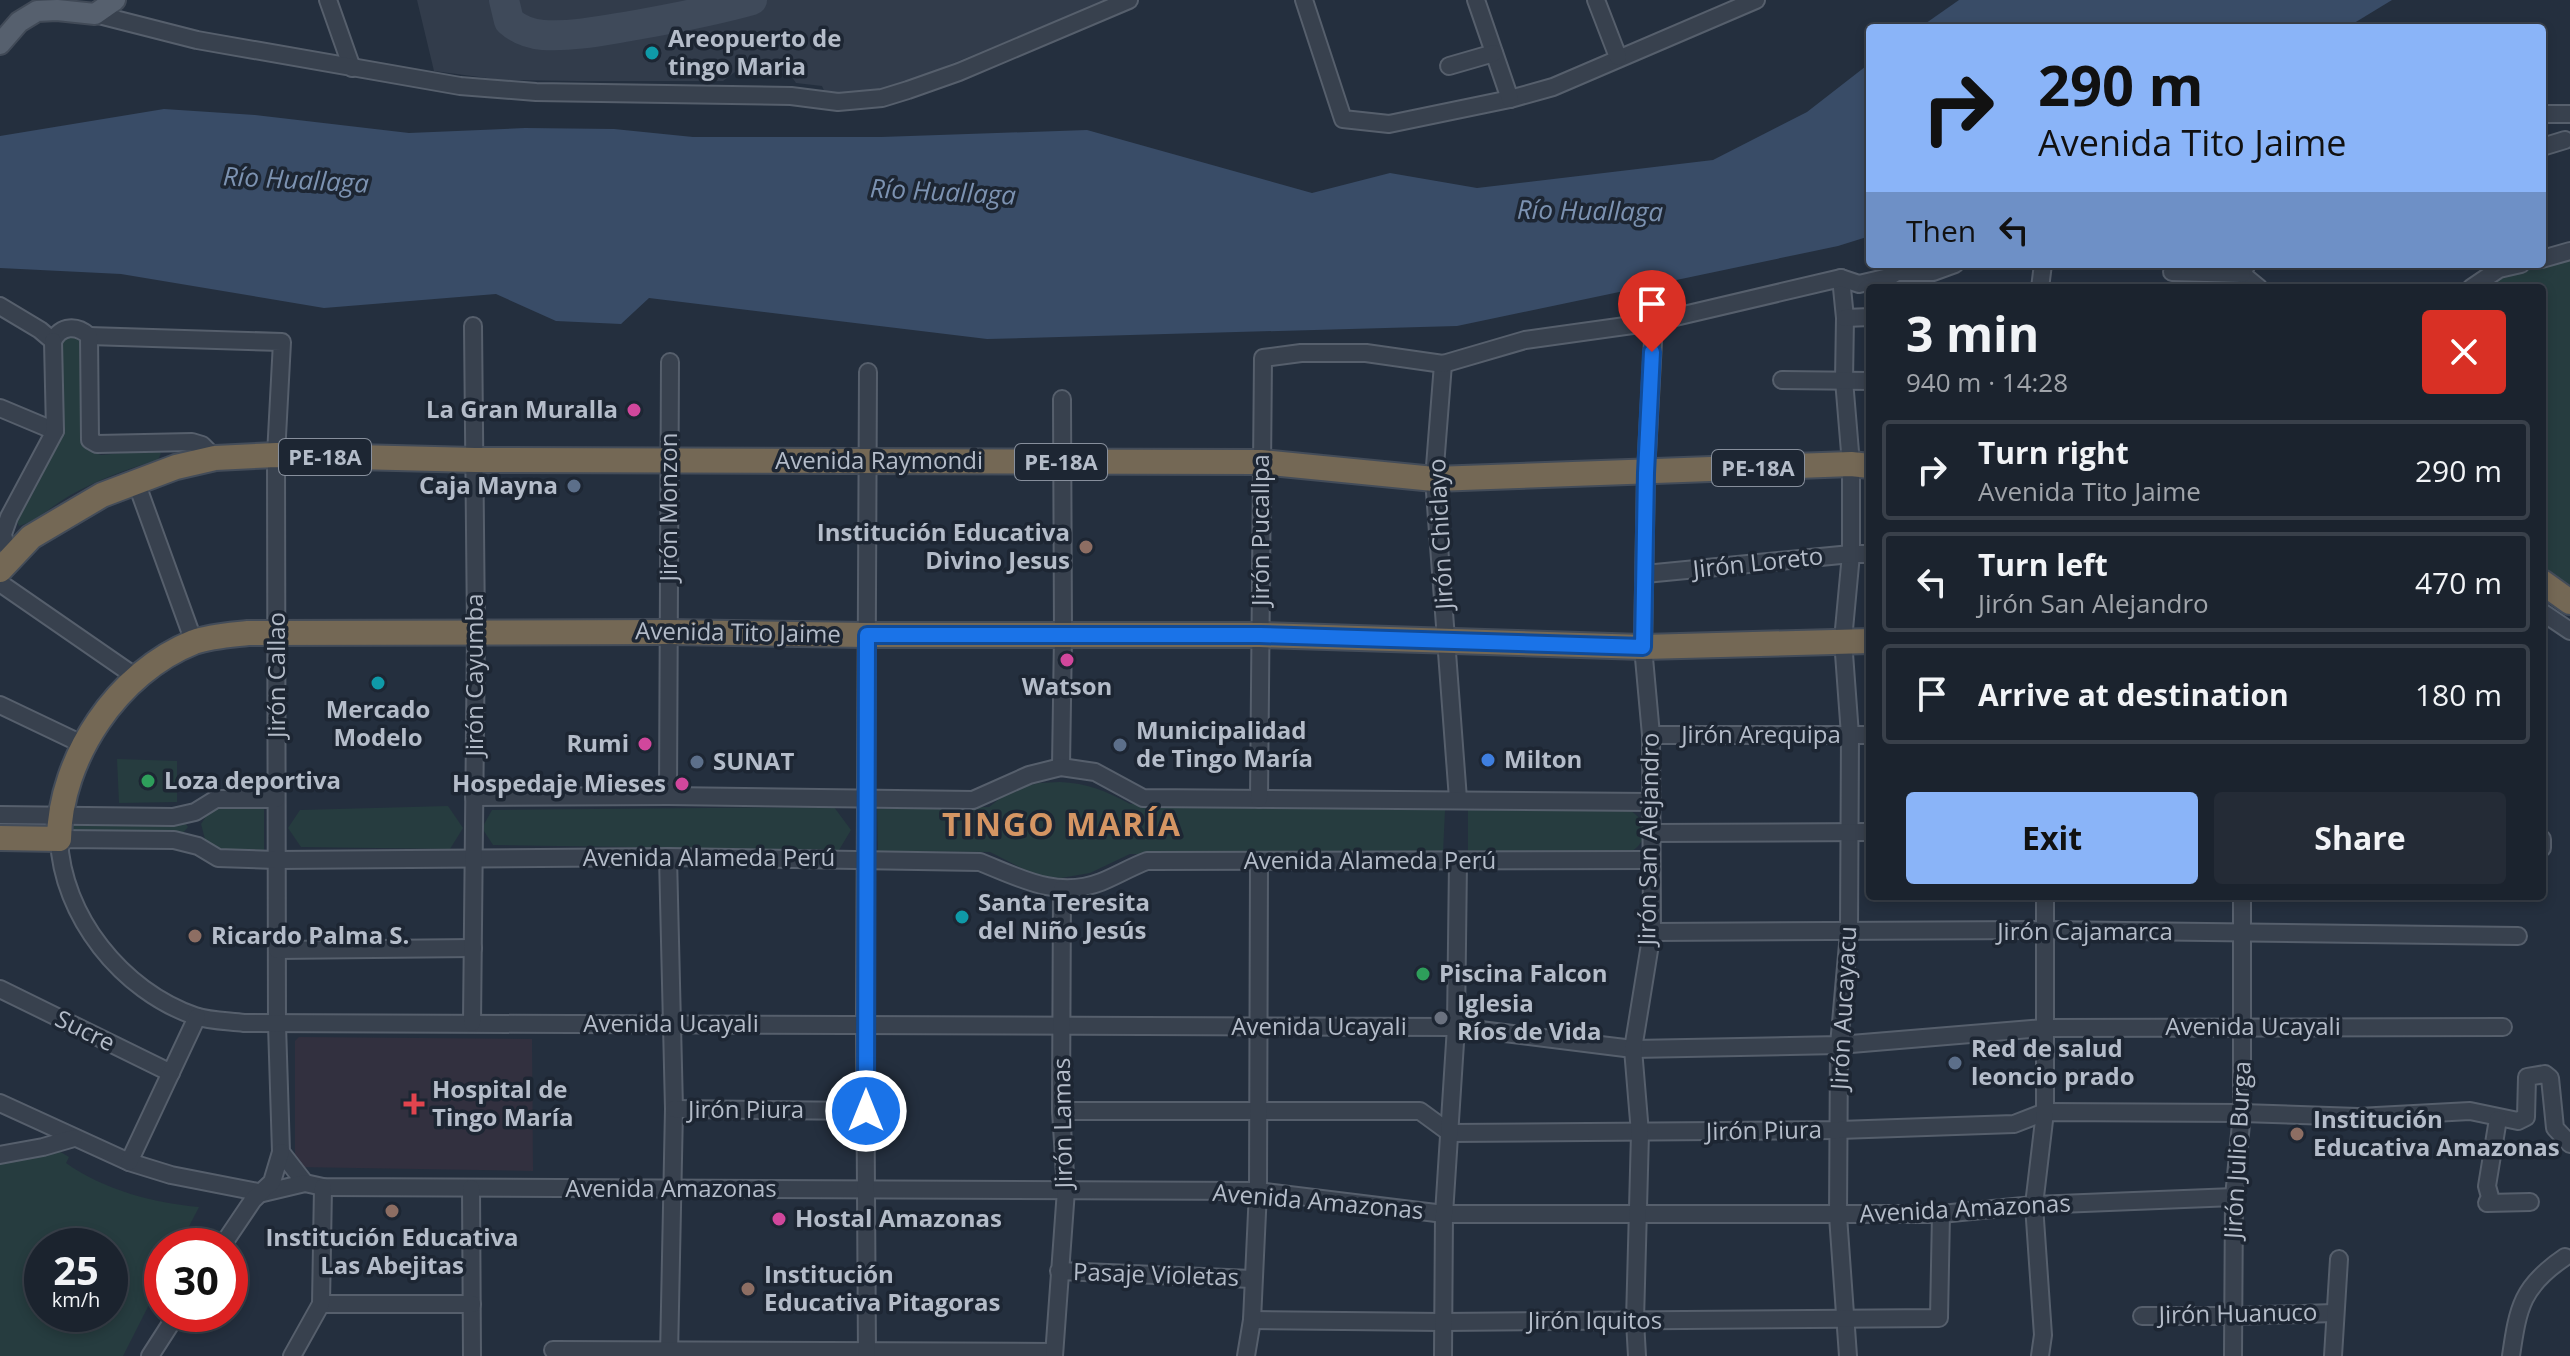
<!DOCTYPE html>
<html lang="en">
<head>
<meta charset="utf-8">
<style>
  :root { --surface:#1b232e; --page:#242b36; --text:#f1f3f6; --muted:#a0a4aa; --line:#39404a; --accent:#8ab4f8 }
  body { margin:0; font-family:"Open Sans",sans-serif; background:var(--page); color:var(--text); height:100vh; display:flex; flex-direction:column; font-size:30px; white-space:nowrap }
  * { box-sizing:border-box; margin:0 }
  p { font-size:26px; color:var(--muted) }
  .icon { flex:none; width:44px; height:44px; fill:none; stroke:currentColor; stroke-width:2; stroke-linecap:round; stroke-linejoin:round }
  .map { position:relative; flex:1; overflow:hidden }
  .drawer { position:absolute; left:1866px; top:284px; width:680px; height:616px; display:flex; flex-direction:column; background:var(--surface); border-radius:8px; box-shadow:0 4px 12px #0003,0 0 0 2px var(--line) }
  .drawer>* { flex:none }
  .hud { position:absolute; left:1866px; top:24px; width:680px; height:244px; border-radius:8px; box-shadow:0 4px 12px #0003,0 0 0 2px var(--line); background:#8ab4f8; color:#111; overflow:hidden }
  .speed { position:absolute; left:24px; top:1228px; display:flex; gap:16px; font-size:40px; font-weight:700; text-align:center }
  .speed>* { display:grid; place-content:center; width:104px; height:104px; border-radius:50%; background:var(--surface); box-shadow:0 4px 12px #0003,0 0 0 2px var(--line); line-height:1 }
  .speed small { font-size:20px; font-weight:400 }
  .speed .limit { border:12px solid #d22; background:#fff; color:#111 }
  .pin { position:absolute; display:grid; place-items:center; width:68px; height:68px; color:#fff; margin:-82px -34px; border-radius:50% 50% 50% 0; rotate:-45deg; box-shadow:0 0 8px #0007 }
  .pin .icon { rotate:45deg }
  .me { position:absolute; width:88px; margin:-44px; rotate:0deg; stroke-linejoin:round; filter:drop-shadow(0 0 6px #0008) }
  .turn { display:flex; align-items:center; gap:28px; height:168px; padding:0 40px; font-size:36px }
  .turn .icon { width:104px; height:104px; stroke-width:2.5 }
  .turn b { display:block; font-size:56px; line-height:68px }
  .then { display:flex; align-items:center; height:76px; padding:0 40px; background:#0003; gap:16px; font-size:30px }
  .round { display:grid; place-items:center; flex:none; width:84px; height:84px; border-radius:8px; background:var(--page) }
  .overview { display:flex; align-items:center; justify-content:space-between; height:136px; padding:0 40px }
  h1 { font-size:48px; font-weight:700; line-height:60px }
  .button { display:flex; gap:16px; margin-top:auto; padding:16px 40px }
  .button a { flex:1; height:92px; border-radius:8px; background:var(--accent); color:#111; font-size:32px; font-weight:700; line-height:92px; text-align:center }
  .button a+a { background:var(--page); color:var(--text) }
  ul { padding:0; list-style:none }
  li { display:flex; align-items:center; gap:24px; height:100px; margin:0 16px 12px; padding:0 24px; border:4px solid var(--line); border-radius:8px }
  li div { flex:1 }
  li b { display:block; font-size:30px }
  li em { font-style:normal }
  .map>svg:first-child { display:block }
  .medical { fill:#32303f }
  .airport { fill:#323c4b }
  .green { fill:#263c3f; fill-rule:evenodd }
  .water { fill:#394c67 }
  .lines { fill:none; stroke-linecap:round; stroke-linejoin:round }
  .taxiway { stroke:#3f4a5a; stroke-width:30 }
  .minor-casing { stroke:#565f6c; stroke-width:20 }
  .major-casing { stroke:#414a57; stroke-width:24 }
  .highway-casing { stroke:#434c59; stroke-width:28 }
  .minor { stroke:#38414e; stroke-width:16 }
  .major { stroke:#56606e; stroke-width:20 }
  .highway { stroke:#746855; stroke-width:24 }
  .route-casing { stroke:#114b97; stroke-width:20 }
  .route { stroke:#1a73e8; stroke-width:14 }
  .culture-dot { fill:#0f9aa8; stroke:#1d2633; stroke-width:3 }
  .hotel-dot { fill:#d1479c; stroke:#1d2633; stroke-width:3 }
  .service-dot { fill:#5c6f8a; stroke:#1d2633; stroke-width:3 }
  .education-dot { fill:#8d6e63; stroke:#1d2633; stroke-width:3 }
  .shop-dot { fill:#3f7fe0; stroke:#1d2633; stroke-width:3 }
  .leisure-dot { fill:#2e9e5b; stroke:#1d2633; stroke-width:3 }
  .worship-dot { fill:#6b7280; stroke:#1d2633; stroke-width:3 }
  .health-dot { fill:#e0444e; stroke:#1d2633; stroke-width:3 }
  .labels { text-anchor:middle; stroke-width:7; stroke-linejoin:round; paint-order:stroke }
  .shield { fill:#1d2633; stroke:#878f9c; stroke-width:2 }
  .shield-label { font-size:22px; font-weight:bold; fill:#b4bcc9 }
  .poi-label { font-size:24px; font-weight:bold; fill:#b4bcc9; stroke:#1d2633; text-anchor:start }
  .street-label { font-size:24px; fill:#b4bcc9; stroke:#1d2633 }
  .water-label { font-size:26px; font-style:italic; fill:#7c92b1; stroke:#1d2633 }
  .district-label { font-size:32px; font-weight:bold; letter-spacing:2px; fill:#d59563; stroke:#1d2633 }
</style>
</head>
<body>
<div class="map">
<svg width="2570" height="1356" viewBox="0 0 2570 1356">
  <rect width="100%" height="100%" fill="#242f3e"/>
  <polygon class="medical" points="299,1037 532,1039 533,1171 295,1167 295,1041"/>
  <polygon class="airport" points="417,0 1108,0 917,78 884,90 853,94 825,93 822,86 796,83 790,74 735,72 723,81 576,81 502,80 434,71"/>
  <g class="green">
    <polygon points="2570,258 2570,593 2542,573 2542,288 2482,288 2494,279"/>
    <path d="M 70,333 L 80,339 L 84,344 L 81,438 L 84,448 L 101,455 L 157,450 L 161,453 L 158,460 C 126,469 97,480 69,496 C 52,506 37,521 19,526 L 16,519 L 31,497 L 61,439 L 63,384 L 58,354 L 59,345 Z"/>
    <polygon points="117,759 177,761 177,802 119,803"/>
    <path d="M 1060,782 C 1087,783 1106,791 1130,804 L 1445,810 L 1443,853 L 1130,854 L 1090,873 L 1061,878 L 1035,875 L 990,852 L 878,851 L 877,809 L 989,807 L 1011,790 L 1039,783 Z"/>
    <polygon points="264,804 264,851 217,850 206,843 201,824 211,809"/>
    <polygon points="448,806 463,828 450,849 301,847 288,828 300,810"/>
    <polygon points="834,807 851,830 839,850 493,845 482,828 492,810"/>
    <path d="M 1628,809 C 1649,821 1650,841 1629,853 L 1468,851 L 1468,810 Z"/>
    <polygon points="183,820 188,827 182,834 70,832 69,823"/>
    <path d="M 59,1151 L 69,1157 L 66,1163 C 104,1190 154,1203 199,1207 L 179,1246 L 162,1246 L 162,1279 L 123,1356 L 0,1356 L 0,1162 ZM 42,1246 L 110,1246 L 110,1314 L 42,1314 Z"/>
  </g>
  <g class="water">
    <polygon points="1959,0 2392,0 2346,28 1919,28"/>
    <polygon points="1870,63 1870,236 1838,246 1457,326 987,339 649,298 621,324 556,321 496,294 324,308 121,274 0,268 0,136 164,109 255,115 409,133 525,128 614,129 693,137 881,137 1087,130 1312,193 1390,173 1477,188 1713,160 1807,112"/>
  </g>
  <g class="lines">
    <path class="taxiway" d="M 504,0 L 509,21 C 518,29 530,34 543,35 C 574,37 605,30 636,25 C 675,18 713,11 752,0"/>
    <g class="minor-casing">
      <g id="minor">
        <polyline points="328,0 352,68"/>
        <polyline points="1304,0 1343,119 1389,124 1510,99 1553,87 1756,0"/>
        <polyline points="1476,0 1510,99"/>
        <polyline points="1596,0 1618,57"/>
        <polyline points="95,14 197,40 460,86 536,92 791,96 838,102 882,98 908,90 959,72 1129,0"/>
        <polyline points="1449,66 1494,53"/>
        <polyline points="2542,114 2570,114"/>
        <polyline points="2542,147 2565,140"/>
        <polyline points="2542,259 2570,251"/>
        <polyline points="2247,264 2242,274 2259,288"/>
        <polyline points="2172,272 2242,274"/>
        <polyline points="1841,278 1845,318 1844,380 1851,464 1851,554 1843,640 1850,735 1849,933 1839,1045 1838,1216 1848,1356"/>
        <polyline points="2040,288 2043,264"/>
        <polyline points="2471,288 2499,269 2521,264"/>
        <polyline points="0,306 40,330 53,341"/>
        <polyline points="1845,318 1870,317"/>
        <polyline points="89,336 282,342 276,455 277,1025 281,1152 305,1183"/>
        <path d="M 53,341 C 61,325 77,325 89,336 L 90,440 L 97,444 L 192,442 L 202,445 L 215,458"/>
        <polyline points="1443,364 1434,479 1458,799"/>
        <polyline points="1782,380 1870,381"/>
        <polyline points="0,408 55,431"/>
        <polyline points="136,482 194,642"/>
        <polyline points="13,555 5,543 3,534 9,517 55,431 53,341"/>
        <polyline points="1645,574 1851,554 1870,554"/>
        <polyline points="0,583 136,677"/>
        <polyline points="2542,612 2570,631"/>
        <polyline points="0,705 84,745"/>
        <polyline points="1651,735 1870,735"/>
        <polyline points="1061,767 1063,635 1062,399"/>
        <polyline points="668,796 670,362"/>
        <polyline points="474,797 668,796 973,800 1029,775 1061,767 1095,772 1143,798 1651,802"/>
        <polyline points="1259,799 1263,358 1301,353 1366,353 1443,364 1525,340 1654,322 1841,278 1859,284 1889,277 1897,272 1933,272 1955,264"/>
        <polyline points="0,815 173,817 195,812 216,799 276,799"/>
        <polyline points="1651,833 1870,832"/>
        <polyline points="2542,839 2542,848"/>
        <polyline points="668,857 674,1109 669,1356"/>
        <path d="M 1651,860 L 1147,861 C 1131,867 1116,876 1101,882 C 1057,899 1020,878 980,862 L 668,857 L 276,860 L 218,858 L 198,846 L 174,840 L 59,839 C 62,916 122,991 195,1016 C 210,1021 228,1021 244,1023 L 1456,1027 L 1633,1049 L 1839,1045 L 2044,1028 L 2503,1027"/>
        <polyline points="1652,932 2044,930 2518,936"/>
        <polyline points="277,950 473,948"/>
        <polyline points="0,989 171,1073"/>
        <polyline points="472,1023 476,631 473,326"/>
        <polyline points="0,1103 129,1162 171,1175 263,1193 305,1183 323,1187 1258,1191 1444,1214 1941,1214 2034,1205 2234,1197"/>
        <polyline points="674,1109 866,1111"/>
        <polyline points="1061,1111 1420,1111 1450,1133 1839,1130 2014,1124 2045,1112 2242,1113 2358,1117 2470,1111 2518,1121 2526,1117 2527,1077 2545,1074 2550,1078 2555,1128 2570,1144"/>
        <polyline points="2498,1119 2487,1186 2490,1197 2487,1203 2530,1202"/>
        <polyline points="0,1155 43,1147 74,1138"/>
        <polyline points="129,1162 197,1017"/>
        <polyline points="471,1188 472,1356"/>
        <polyline points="222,1246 253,1200 272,1182 281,1152"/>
        <polyline points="1059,1271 1252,1279"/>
        <polyline points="321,1304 472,1304"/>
        <polyline points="2142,1316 2232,1316 2334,1313"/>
        <polyline points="1252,1320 1442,1322 1939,1318 1941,1214"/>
        <polyline points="553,1350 1054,1352"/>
        <polyline points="150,1356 177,1314"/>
        <polyline points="292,1356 321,1304 323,1187"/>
        <polyline points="867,1356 865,1025 868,372"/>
        <polyline points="1054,1356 1066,1190 1061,1111 1062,889"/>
        <polyline points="1246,1356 1252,1320 1258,1191 1259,861"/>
        <polyline points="1443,1356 1444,1214 1456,1027 1458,861"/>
        <polyline points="1637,1356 1635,1321 1640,1133 1633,1049 1652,932 1651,735 1643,647 1646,473 1654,322"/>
        <polyline points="2040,1356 2043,1335 2034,1205 2045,1112 2045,896"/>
        <polyline points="2233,1356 2234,1197 2242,1113 2242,896"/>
        <polyline points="2333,1356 2339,1259"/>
        <path d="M 2511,1356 C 2518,1307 2522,1286 2565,1257"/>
      </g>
    </g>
    <g class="major-casing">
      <polyline id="major" points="0,44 19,22 37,11 57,10 95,14 115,0"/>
    </g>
    <g class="highway-casing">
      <g id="highway">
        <polyline points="0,570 31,537 102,495 176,467 215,458 276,455 475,460 1261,462 1434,479 1851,464 1870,466"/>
        <polyline points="2542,582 2570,602"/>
        <path d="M 0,838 L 59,839 C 60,758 118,672 194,642 C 211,636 230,635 248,633 L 669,632 L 867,635 L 1260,635 L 1643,647 L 1870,641"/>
      </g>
    </g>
    <use href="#minor" class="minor"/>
    <use href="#major" class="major"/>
    <use href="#highway" class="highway"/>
  </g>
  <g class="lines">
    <g class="route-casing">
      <polyline id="route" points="866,1111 867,635 1260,635 1643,647 1646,473 1652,352"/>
    </g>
    <use href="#route" class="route"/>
  </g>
  <g class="culture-dot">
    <circle cx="652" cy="53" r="8"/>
    <circle cx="378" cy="683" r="8"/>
    <circle cx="962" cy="917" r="8"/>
  </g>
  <g class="hotel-dot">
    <circle cx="634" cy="410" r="8"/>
    <circle cx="1067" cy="660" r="8"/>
    <circle cx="645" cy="744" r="8"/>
    <circle cx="682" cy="784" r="8"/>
    <circle cx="779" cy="1219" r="8"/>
  </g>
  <g class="service-dot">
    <circle cx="574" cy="486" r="8"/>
    <circle cx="1120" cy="745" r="8"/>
    <circle cx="697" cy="762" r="8"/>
    <circle cx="1955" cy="1063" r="8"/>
  </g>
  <g class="education-dot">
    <circle cx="1086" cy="547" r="8"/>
    <circle cx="195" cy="936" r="8"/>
    <circle cx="2297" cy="1134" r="8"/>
    <circle cx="392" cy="1211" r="8"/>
    <circle cx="748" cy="1289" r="8"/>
  </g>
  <circle class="shop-dot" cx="1488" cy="760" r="8"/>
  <g class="leisure-dot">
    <circle cx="148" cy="781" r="8"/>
    <circle cx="1423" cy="974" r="8"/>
  </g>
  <circle class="worship-dot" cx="1441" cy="1018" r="8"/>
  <path class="health-dot" d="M410 1092h8v8h8v8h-8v8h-8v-8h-8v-8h8z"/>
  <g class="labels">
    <g class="shield">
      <rect x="279" y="439" width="92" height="36" rx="6"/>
      <rect x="1015" y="444" width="92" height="36" rx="6"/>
      <rect x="1712" y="450" width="92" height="36" rx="6"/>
    </g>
    <g class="shield-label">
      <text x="325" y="465">PE-18A</text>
      <text x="1061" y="470">PE-18A</text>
      <text x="1758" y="476">PE-18A</text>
    </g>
    <g class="poi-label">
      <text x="668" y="47">Areopuerto de<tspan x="668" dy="28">tingo Maria</tspan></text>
      <text x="618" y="418" text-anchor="end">La Gran Muralla</text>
      <text x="558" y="494" text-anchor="end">Caja Mayna</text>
      <text x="1070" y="541" text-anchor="end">Institución Educativa<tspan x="1070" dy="28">Divino Jesus</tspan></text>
      <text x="1067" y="695" text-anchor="middle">Watson</text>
      <text x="378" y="718" text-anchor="middle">Mercado<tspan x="378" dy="28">Modelo</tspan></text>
      <text x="1136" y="739">Municipalidad<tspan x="1136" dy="28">de Tingo María</tspan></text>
      <text x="629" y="752" text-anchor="end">Rumi</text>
      <text x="1504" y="768">Milton</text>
      <text x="713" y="770">SUNAT</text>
      <text x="164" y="789">Loza deportiva</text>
      <text x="666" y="792" text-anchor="end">Hospedaje Mieses</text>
      <text x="978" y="911">Santa Teresita<tspan x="978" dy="28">del Niño Jesús</tspan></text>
      <text x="211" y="944">Ricardo Palma S.</text>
      <text x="1439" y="982">Piscina Falcon</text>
      <text x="1457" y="1012">Iglesia<tspan x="1457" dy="28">Ríos de Vida</tspan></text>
      <text x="1971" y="1057">Red de salud<tspan x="1971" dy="28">leoncio prado</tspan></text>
      <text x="432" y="1098">Hospital de<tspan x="432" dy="28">Tingo María</tspan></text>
      <text x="2313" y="1128">Institución<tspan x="2313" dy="28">Educativa Amazonas</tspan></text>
      <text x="795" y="1227">Hostal Amazonas</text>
      <text x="392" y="1246" text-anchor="middle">Institución Educativa<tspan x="392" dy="28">Las Abejitas</tspan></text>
      <text x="764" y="1283">Institución<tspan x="764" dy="28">Educativa Pitagoras</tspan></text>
    </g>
    <g class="street-label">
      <text x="879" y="469">Avenida Raymondi</text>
      <text transform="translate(669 507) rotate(-90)" y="8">Jirón Monzon</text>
      <text transform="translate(1261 530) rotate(-90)" y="8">Jirón Pucallpa</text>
      <text transform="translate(1441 534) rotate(-93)" y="8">Jirón Chiclayo</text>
      <text transform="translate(1758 563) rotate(-6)" y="8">Jirón Loreto</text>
      <text transform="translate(738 633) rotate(1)" y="8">Avenida Tito Jaime</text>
      <text transform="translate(277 675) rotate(-90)" y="8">Jirón Callao</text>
      <text transform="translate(475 675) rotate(-90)" y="8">Jirón Cayumba</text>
      <text x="1761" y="743">Jirón Arequipa</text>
      <text transform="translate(1649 839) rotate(-89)" y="8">Jirón San Alejandro</text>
      <text x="709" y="866">Avenida Alameda Perú</text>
      <text x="1370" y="869">Avenida Alameda Perú</text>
      <text x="2085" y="940">Jirón Cajamarca</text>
      <text transform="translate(1844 1008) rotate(-87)" y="8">Jirón Aucayacu</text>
      <text x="671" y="1032">Avenida Ucayali</text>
      <text x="1319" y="1035">Avenida Ucayali</text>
      <text x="2253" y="1035">Avenida Ucayali</text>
      <text transform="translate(85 1031) rotate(26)" y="8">Sucre</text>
      <text x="746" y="1118">Jirón Piura</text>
      <text transform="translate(1063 1123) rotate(-91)" y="8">Jirón Lamas</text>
      <text transform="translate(1764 1131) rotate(-1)" y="8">Jirón Piura</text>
      <text transform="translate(2238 1150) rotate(-87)" y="8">Jirón Julio Burga</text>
      <text x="671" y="1197">Avenida Amazonas</text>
      <text transform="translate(1318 1202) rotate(5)" y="8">Avenida Amazonas</text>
      <text transform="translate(1965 1209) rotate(-3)" y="8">Avenida Amazonas</text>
      <text transform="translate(1156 1275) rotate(2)" y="8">Pasaje Violetas</text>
      <text transform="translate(2238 1314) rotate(-1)" y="8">Jirón Huanuco</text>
      <text x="1595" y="1329">Jirón Iquitos</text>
    </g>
    <g class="water-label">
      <text transform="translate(296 180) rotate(3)" y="9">Río Huallaga</text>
      <text transform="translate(943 192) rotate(3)" y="9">Río Huallaga</text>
      <text transform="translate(1590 211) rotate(1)" y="9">Río Huallaga</text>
    </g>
    <g class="district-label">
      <text x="1062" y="836">TINGO MARÍA</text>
    </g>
  </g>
</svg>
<div class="speed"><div>25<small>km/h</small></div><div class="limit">30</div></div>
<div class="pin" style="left:1652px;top:352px;background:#d93025"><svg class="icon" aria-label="arrive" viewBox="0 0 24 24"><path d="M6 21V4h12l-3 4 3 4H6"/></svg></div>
<svg class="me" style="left:866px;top:1111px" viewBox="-20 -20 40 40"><circle r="17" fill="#1a73e8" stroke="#fff" stroke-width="3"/><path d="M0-11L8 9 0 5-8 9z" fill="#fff"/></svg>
<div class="hud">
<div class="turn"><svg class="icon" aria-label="right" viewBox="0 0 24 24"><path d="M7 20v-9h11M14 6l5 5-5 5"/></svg><div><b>290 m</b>Avenida Tito Jaime</div></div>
<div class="then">Then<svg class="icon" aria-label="left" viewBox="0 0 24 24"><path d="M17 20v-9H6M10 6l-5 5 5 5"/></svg></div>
</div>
<section class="drawer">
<div class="overview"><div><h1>3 min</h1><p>940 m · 14:28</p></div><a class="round" style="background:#d93025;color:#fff"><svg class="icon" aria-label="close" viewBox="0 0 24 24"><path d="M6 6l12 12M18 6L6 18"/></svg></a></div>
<ul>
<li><svg class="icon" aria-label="right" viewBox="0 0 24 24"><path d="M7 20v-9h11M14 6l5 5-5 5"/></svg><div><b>Turn right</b><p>Avenida Tito Jaime</p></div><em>290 m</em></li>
<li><svg class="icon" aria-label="left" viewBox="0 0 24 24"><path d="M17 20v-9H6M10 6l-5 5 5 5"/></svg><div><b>Turn left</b><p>Jirón San Alejandro</p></div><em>470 m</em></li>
<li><svg class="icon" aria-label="arrive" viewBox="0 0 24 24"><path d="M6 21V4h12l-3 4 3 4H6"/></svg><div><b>Arrive at destination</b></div><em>180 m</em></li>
</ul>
<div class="button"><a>Exit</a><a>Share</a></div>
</section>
</div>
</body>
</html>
